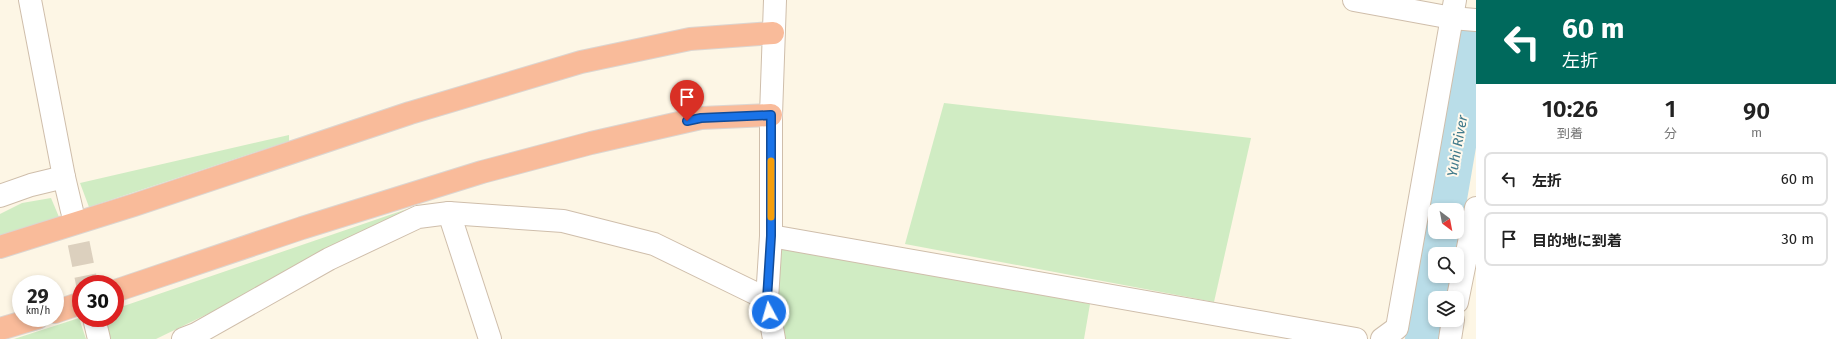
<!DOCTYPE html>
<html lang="ja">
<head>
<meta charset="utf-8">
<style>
  :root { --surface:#fff; --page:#f2f2f2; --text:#222; --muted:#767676; --line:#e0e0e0 }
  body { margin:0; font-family:"Fira Sans","Noto Sans JP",sans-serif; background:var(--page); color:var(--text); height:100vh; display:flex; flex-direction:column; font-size:15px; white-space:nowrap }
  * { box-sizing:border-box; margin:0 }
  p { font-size:13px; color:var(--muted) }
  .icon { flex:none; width:22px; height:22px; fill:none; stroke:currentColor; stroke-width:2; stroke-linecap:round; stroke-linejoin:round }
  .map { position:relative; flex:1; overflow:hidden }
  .side { display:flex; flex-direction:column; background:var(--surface); width:360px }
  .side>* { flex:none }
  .hud { background:#00695c; color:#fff; overflow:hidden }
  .needle { width:26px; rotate:148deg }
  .controls { position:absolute; left:1428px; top:203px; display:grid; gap:8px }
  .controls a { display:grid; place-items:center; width:36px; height:36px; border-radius:8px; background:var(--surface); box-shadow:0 2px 6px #0003; font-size:20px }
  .speed { position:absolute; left:12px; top:275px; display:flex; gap:8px; font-size:20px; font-weight:700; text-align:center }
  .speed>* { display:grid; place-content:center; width:52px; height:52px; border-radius:50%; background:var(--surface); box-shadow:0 2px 6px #0003; line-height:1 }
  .speed small { font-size:10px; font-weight:400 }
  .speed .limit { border:6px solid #d22; background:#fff; color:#111 }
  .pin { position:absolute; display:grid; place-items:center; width:34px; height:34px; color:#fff; margin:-41px -17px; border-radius:50% 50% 50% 0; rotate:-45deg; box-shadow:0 0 4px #0007 }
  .pin .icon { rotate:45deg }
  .me { position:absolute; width:44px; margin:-22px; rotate:354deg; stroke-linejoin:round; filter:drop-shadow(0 0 3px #0008) }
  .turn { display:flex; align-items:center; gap:14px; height:84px; padding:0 20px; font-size:18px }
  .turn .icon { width:52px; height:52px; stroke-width:2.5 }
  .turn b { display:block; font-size:28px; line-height:34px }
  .eta { display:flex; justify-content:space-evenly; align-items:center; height:68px; text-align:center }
  .eta b { font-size:24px; font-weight:600; line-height:28px }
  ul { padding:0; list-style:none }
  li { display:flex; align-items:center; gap:12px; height:54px; margin:0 8px 6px; padding:0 12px; border:2px solid var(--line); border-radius:8px }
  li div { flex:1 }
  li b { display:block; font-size:15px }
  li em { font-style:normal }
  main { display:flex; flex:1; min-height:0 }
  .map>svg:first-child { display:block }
  .green { fill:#d0ecc3 }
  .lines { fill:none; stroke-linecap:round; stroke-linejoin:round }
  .river { stroke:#b9dde8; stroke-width:38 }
  .minor-tunnel { stroke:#dcd0be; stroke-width:22; stroke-dasharray:22 11; stroke-linecap:butt }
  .minor-casing { stroke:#cfbeab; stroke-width:24 }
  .highway-casing { stroke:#dcd5d0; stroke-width:24 }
  .minor { stroke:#fff; stroke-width:22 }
  .highway { stroke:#f9bb9a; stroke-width:22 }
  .route-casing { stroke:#114b97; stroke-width:10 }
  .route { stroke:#1a73e8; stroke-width:7 }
  .slow { stroke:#f59e0b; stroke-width:7 }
  .labels { text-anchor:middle; stroke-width:4; stroke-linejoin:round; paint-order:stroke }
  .water-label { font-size:14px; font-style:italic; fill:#417a8b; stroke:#fff9ed }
</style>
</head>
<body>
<main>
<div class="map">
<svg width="1476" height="339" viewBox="0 0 1476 339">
  <rect width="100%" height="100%" fill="#fdf6e5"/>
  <g class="green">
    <polygon points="944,103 1251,138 1214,302 905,244"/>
    <polygon points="289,135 289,141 89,207 80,183"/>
    <polygon points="51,198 59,217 0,239 0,214 22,203"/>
    <polygon points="407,209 222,307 156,339 107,339 102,318 115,318 115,309"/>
    <polygon points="780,248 790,248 1090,304 1084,339 782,339 777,268"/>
    <polygon points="79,318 86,339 14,339"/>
  </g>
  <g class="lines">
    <g class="river">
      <polyline points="1446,210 1476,35"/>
      <polyline points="1438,254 1442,232"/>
      <polyline points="1424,339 1435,272"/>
    </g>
    <polyline class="minor-tunnel" points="72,211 87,284"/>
    <g class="minor-casing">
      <g id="minor">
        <polyline points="30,0 64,177 72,211"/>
        <polyline points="1354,0 1452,18 1476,20"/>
        <polyline points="0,196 31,185 64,177"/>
        <polyline points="449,213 490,339"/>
        <polyline points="771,236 1356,339"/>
        <polyline points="1457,302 1476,208"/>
        <polyline points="94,318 99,339"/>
        <polyline points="183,339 196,334 329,259 418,217 449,213 563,221 654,244 767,299"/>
        <polyline points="774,339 767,299 771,236 771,115 775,0"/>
        <polyline points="1382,339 1397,328 1455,0"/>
        <polyline points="1450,339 1453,320"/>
      </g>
    </g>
    <g class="highway-casing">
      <g id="highway">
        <polyline points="0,247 134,205 410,113 581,62 690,39 773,33"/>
        <polyline points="115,291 302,228 482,172 591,143 701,118 771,115"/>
        <polyline points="55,312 81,303"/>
        <polyline points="0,329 37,318"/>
      </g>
    </g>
    <use href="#minor" class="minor"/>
    <use href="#highway" class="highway"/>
  </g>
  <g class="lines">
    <g class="route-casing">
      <polyline id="route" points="687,121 701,118 771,115 771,236 767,299 769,312"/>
    </g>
    <use href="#route" class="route"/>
    <polyline class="slow" points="771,217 771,161"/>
  </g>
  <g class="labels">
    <g class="water-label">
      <text transform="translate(1457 146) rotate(-80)" y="5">Yuhi River</text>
    </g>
  </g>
</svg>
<div class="controls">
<a><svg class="needle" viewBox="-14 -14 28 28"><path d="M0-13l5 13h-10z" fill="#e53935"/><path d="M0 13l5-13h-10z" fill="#767676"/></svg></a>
<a><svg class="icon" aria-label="search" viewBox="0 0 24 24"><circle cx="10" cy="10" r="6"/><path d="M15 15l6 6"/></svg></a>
<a><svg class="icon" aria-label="layers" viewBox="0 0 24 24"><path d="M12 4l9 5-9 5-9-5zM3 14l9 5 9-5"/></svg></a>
</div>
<div class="speed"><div>29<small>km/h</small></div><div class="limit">30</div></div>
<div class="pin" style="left:687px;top:121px;background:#d93025"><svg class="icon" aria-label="arrive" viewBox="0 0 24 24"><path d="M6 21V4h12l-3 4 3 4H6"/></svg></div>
<svg class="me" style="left:769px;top:312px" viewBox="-20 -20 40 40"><circle r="17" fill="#1a73e8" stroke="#fff" stroke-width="3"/><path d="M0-11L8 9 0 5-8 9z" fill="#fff"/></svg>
</div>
<section class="side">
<div class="hud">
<div class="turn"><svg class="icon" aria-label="left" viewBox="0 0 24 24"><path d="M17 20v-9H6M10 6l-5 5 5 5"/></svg><div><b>60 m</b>左折</div></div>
</div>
<div class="eta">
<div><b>10:26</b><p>到着</p></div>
<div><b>1</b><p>分</p></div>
<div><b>90</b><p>m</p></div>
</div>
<ul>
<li><svg class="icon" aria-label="left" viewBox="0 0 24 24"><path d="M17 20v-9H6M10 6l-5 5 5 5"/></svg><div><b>左折</b></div><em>60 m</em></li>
<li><svg class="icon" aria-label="arrive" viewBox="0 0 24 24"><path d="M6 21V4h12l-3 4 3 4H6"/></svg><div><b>目的地に到着</b></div><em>30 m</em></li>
</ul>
</section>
</main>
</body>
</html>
